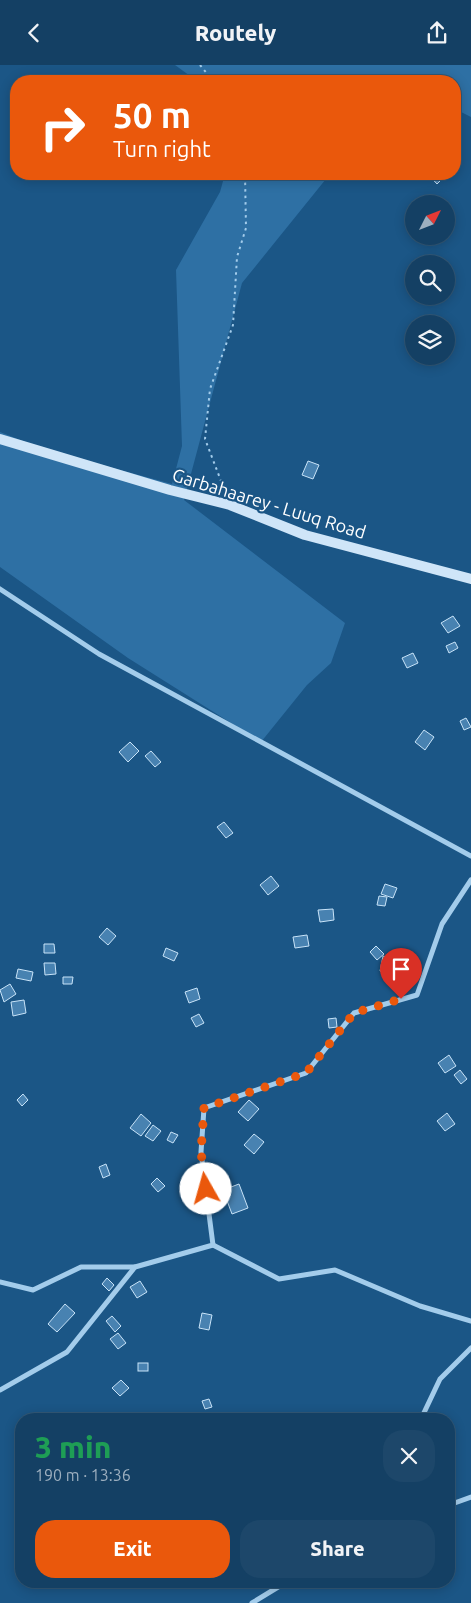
<!DOCTYPE html>
<html lang="en">
<head>
<meta charset="utf-8">
<style>
  :root { --surface:#144064; --page:#1d476a; --text:#f1f3f6; --muted:#9dafbf; --line:#335978; --accent:#ea580c }
  body { margin:0; font-family:Ubuntu,sans-serif; background:var(--page); color:var(--text); height:100vh; display:flex; flex-direction:column; font-size:19px; white-space:nowrap }
  * { box-sizing:border-box; margin:0 }
  p { font-size:16px; color:var(--muted) }
  .icon { flex:none; width:28px; height:28px; fill:none; stroke:currentColor; stroke-width:2; stroke-linecap:round; stroke-linejoin:round }
  .map { position:relative; flex:1; overflow:hidden }
  .details { position:absolute; left:15px; top:1348px; width:440px; height:175px; display:flex; flex-direction:column; background:var(--surface); border-radius:20px; box-shadow:0 2px 12px #0003,0 0 0 1px var(--line) }
  .details>* { flex:none }
  .banner { position:absolute; left:10px; top:10px; width:451px; height:105px; border-radius:20px; box-shadow:0 2px 12px #0003,0 0 0 1px var(--line); background:#ea580c; color:#fff; overflow:hidden }
  .needle { width:32px; rotate:48deg }
  .controls { position:absolute; left:405px; top:130px; display:grid; gap:10px }
  .controls a { display:grid; place-items:center; width:50px; height:50px; border-radius:50%; background:var(--surface); box-shadow:0 2px 12px #0003,0 0 0 1px var(--line); font-size:25px }
  .pin { position:absolute; display:grid; place-items:center; width:42px; height:42px; color:#fff; margin:-51px -21px; border-radius:50% 50% 50% 0; rotate:-45deg; box-shadow:0 0 5px #0007 }
  .pin .icon { rotate:45deg }
  .me { position:absolute; width:55px; margin:-28px; rotate:353deg; stroke-linejoin:round; filter:drop-shadow(0 0 4px #0008) }
  .turn { display:flex; align-items:center; gap:18px; height:105px; padding:0 20px; font-size:22px }
  .turn .icon { width:65px; height:65px; stroke-width:2.5 }
  .turn b { display:block; font-size:35px; line-height:42px }
  .round { display:grid; place-items:center; flex:none; width:52px; height:52px; border-radius:20px; background:var(--page) }
  .summary { display:flex; align-items:center; justify-content:space-between; height:85px; padding:0 20px }
  h1 { font-size:30px; font-weight:800; line-height:38px; color:#1e9e55 }
  .action { display:flex; gap:10px; margin-top:auto; padding:10px 20px }
  .action a { flex:1; height:58px; border-radius:20px; background:var(--accent); color:#fff; font-size:20px; font-weight:800; line-height:58px; text-align:center }
  .action a+a { background:var(--page); color:var(--text) }
  header { display:flex; justify-content:space-between; align-items:center; height:65px; padding:0 20px; background:var(--surface); font-size:22px; font-weight:800 }
  .map>svg:first-child { display:block }
  .green { fill:#2e70a4 }
  .building { fill:#4882b1; stroke:#c8e3f8 }
  .lines { fill:none; stroke-linecap:round; stroke-linejoin:round }
  .path { stroke:#a3cceb; stroke-width:2; stroke-dasharray:2.5 4; stroke-linecap:butt }
  .street { stroke:#a3cceb; stroke-width:5 }
  .secondary { stroke:#cfe5f8; stroke-width:10 }
  .route { stroke:#ea580c; stroke-width:9; stroke-dasharray:0 16.2 }
  .labels { text-anchor:middle; stroke-width:4.5; stroke-linejoin:round; paint-order:stroke }
  .street-label { font-size:18px; fill:#fff; stroke:#1b5686 }
</style>
</head>
<body>
<header><svg class="icon" aria-label="back" viewBox="0 0 24 24"><path d="M15 5l-7 7 7 7"/></svg>Routely<svg class="icon" aria-label="share" viewBox="0 0 24 24"><path d="M12 15V3M7 8l5-5 5 5M5 13v7h14v-7"/></svg></header>
<div class="map">
<svg width="471" height="1538" viewBox="0 0 471 1538">
  <rect width="100%" height="100%" fill="#1b5686"/>
  <g class="green">
    <polygon points="175,0 471,0 471,52 455,44 455,16 197,16"/>
    <polygon points="225,109 330,109 242,218 184,435 345,558 331,598 307,620 261,677 128,593 0,502 0,367 43,384 172,419 182,381 176,205 220,127"/>
  </g>
  <g class="building">
    <polygon points="428,109 447,109 437,119"/>
    <polygon points="308,396 319,400 313,414 302,410"/>
    <polygon points="453,551 460,561 448,568 441,558"/>
    <polygon points="455,577 458,583 449,588 446,581"/>
    <polygon points="413,588 418,598 407,603 402,593"/>
    <polygon points="466,653 471,662 464,665 460,656"/>
    <polygon points="424,665 434,672 425,685 415,677"/>
    <polygon points="130,677 139,686 128,697 119,687"/>
    <polygon points="151,686 161,697 155,702 145,691"/>
    <polygon points="224,757 233,768 226,773 217,762"/>
    <polygon points="271,811 279,821 268,830 260,820"/>
    <polygon points="385,819 397,823 393,833 381,829"/>
    <polygon points="379,831 387,832 385,841 377,840"/>
    <polygon points="333,844 334,855 320,857 318,845"/>
    <polygon points="107,863 116,871 108,880 99,872"/>
    <polygon points="307,870 309,881 295,883 293,872"/>
    <polygon points="44,879 54,879 55,888 44,888"/>
    <polygon points="376,881 384,889 377,895 370,887"/>
    <polygon points="166,883 178,888 174,896 163,891"/>
    <polygon points="383,891 394,894 391,909 380,906"/>
    <polygon points="44,898 55,898 56,909 45,910"/>
    <polygon points="18,904 33,907 31,916 16,913"/>
    <polygon points="63,912 73,912 72,919 63,919"/>
    <polygon points="10,919 16,929 4,937 0,925"/>
    <polygon points="197,923 200,934 189,938 185,927"/>
    <polygon points="24,935 26,948 13,951 11,937"/>
    <polygon points="199,949 204,958 196,962 191,953"/>
    <polygon points="336,953 337,962 329,963 328,954"/>
    <polygon points="449,990 456,1001 445,1008 438,998"/>
    <polygon points="460,1005 467,1014 461,1019 454,1010"/>
    <polygon points="23,1029 28,1035 22,1041 17,1035"/>
    <polygon points="249,1035 259,1044 248,1056 238,1047"/>
    <polygon points="447,1048 455,1059 445,1066 437,1056"/>
    <polygon points="141,1049 151,1058 141,1071 130,1063"/>
    <polygon points="153,1060 161,1066 153,1076 145,1071"/>
    <polygon points="171,1067 178,1070 173,1078 167,1075"/>
    <polygon points="254,1069 264,1077 254,1089 244,1080"/>
    <polygon points="106,1099 110,1110 103,1113 99,1102"/>
    <polygon points="157,1113 165,1121 158,1127 151,1119"/>
    <polygon points="239,1119 248,1143 232,1149 223,1125"/>
    <polygon points="107,1213 114,1220 109,1226 102,1219"/>
    <polygon points="140,1216 147,1227 137,1233 130,1222"/>
    <polygon points="65,1239 75,1248 57,1267 48,1259"/>
    <polygon points="202,1248 212,1250 209,1265 199,1263"/>
    <polygon points="112,1251 121,1261 115,1267 106,1256"/>
    <polygon points="118,1268 126,1278 118,1284 110,1274"/>
    <rect x="138" y="1298" width="10" height="8"/>
    <polygon points="121,1315 129,1323 120,1331 112,1323"/>
    <polygon points="209,1334 212,1342 205,1344 202,1336"/>
  </g>
  <g class="lines">
    <g class="path">
      <polyline points="200,0 213,16"/>
      <polyline points="226,429 205,374 210,324 233,260 237,192 246,163 245,109"/>
    </g>
    <g class="street">
      <polyline points="0,524 99,589 471,791"/>
      <polyline points="213,1180 279,1214 335,1205 420,1241 471,1256"/>
      <polyline points="0,1217 33,1225 81,1202 135,1202"/>
      <polyline points="0,1325 67,1287 135,1202 213,1180 201,1087 204,1043 306,1008 354,948 417,930 442,859 471,815"/>
      <polyline points="421,1354 440,1314 471,1283"/>
      <polyline points="449,1440 471,1432"/>
      <polyline points="252,1538 288,1516"/>
    </g>
    <polyline class="secondary" points="0,374 170,425 230,440 305,470 471,514"/>
  </g>
  <g class="lines">
    <polyline class="route" points="206,1124 201,1087 204,1043 306,1008 354,948 401,934"/>
  </g>
  <g class="labels">
    <g class="street-label">
      <text transform="translate(269 439) rotate(17)" y="6">Garbahaarey - Luuq Road</text>
    </g>
  </g>
</svg>
<div class="controls">
<a><svg class="needle" viewBox="-14 -14 28 28"><path d="M0-13l5 13h-10z" fill="#e53935"/><path d="M0 13l5-13h-10z" fill="#9dafbf"/></svg></a>
<a><svg class="icon" aria-label="search" viewBox="0 0 24 24"><circle cx="10" cy="10" r="6"/><path d="M15 15l6 6"/></svg></a>
<a><svg class="icon" aria-label="layers" viewBox="0 0 24 24"><path d="M12 4l9 5-9 5-9-5zM3 14l9 5 9-5"/></svg></a>
</div>
<div class="pin" style="left:401px;top:934px;background:#d93025"><svg class="icon" aria-label="arrive" viewBox="0 0 24 24"><path d="M6 21V4h12l-3 4 3 4H6"/></svg></div>
<svg class="me" style="left:206px;top:1124px" viewBox="-20 -20 40 40"><circle r="19" fill="#fff"/><path d="M0-13L10 11 0 6-10 11z" fill="#ea580c"/></svg>
<div class="banner">
<div class="turn"><svg class="icon" aria-label="right" viewBox="0 0 24 24"><path d="M7 20v-9h11M14 6l5 5-5 5"/></svg><div><b>50 m</b>Turn right</div></div>
</div>
<section class="details">
<div class="summary"><div><h1>3 min</h1><p>190 m · 13:36</p></div><a class="round"><svg class="icon" aria-label="close" viewBox="0 0 24 24"><path d="M6 6l12 12M18 6L6 18"/></svg></a></div>
<div class="action"><a>Exit</a><a>Share</a></div>
</section>
</div>
</body>
</html>
